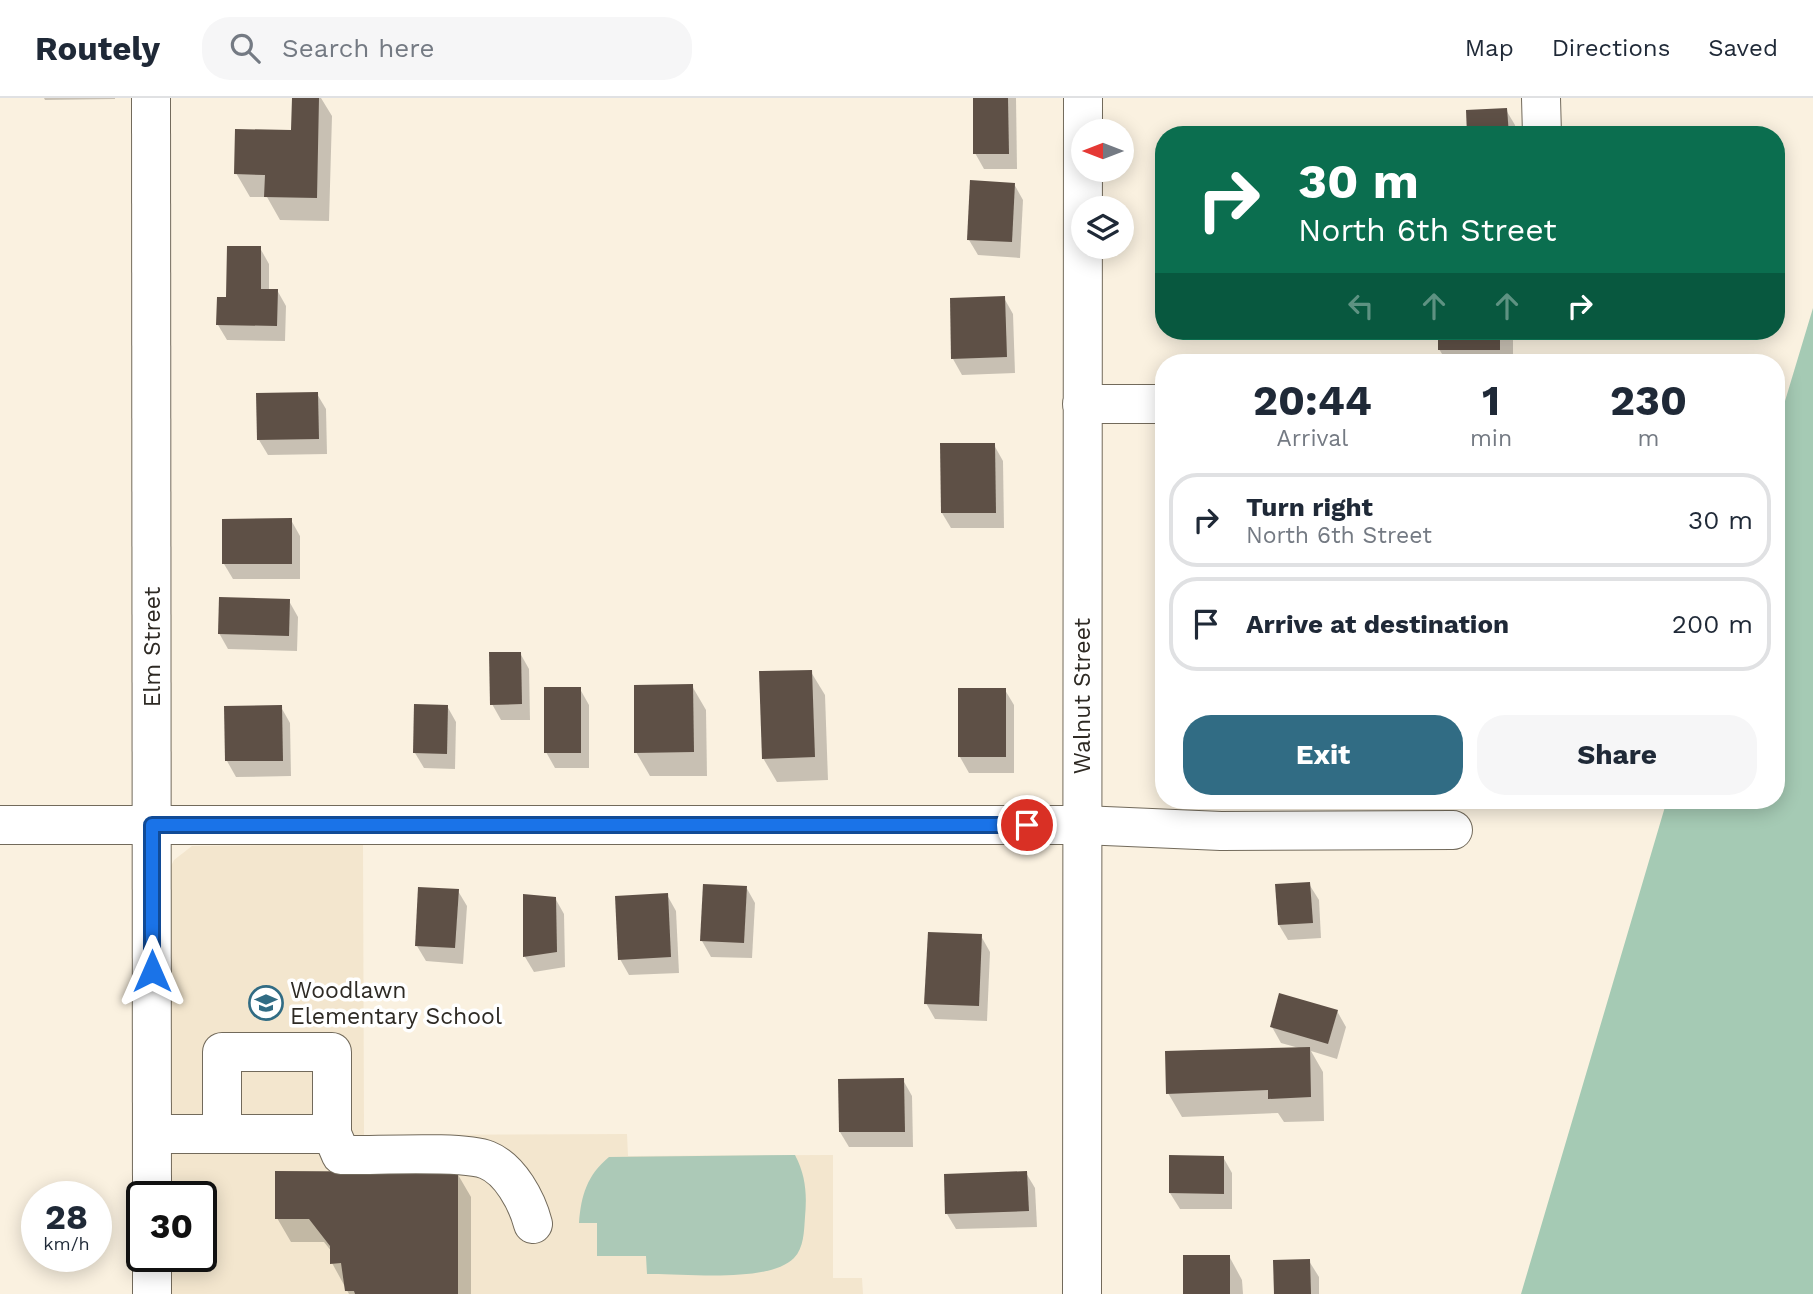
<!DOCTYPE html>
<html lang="en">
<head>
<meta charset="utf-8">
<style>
  :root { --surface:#fff; --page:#f6f6f7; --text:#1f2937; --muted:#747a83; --line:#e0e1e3; --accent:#316c84 }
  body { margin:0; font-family:"Work Sans",sans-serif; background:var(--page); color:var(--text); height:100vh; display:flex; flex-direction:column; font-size:26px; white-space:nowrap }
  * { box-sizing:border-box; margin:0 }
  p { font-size:23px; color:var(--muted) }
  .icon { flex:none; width:38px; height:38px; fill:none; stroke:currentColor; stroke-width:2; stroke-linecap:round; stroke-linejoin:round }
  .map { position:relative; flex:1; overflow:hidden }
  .side { position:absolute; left:1155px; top:256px; width:630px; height:455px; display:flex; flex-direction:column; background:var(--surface); border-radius:28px; box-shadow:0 4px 18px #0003 }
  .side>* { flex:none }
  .top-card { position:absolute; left:1155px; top:28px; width:630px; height:214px; border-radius:28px; box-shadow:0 4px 18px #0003; background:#0b6e4f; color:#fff; overflow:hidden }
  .needle { width:46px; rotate:270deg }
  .fabs { position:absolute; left:1071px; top:21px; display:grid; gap:14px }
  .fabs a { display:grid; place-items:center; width:63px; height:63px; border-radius:50%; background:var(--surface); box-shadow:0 4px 18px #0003; font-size:35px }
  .speed { position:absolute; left:21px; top:1083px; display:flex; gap:14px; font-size:35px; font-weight:700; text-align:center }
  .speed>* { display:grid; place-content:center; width:91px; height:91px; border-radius:50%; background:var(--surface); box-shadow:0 4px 18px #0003; line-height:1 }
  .speed small { font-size:18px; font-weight:400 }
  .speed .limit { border:4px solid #111; border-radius:10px; background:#fff; color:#111 }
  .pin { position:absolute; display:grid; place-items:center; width:60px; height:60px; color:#fff; margin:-30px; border:4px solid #fff; border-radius:50%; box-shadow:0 2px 7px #0007 }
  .me { position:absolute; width:77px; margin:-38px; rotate:0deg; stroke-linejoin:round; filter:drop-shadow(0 0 5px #0008) }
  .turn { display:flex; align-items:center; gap:24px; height:147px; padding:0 28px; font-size:32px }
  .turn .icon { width:91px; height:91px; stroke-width:2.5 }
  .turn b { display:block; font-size:49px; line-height:60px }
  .lanes { display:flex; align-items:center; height:66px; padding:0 28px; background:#0003; justify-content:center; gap:35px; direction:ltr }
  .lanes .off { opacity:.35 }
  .eta { display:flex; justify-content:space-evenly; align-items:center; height:119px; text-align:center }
  .eta b { font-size:42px; font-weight:700; line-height:49px }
  .action { display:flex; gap:14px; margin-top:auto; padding:14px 28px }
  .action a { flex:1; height:80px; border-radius:28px; background:var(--accent); color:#fff; font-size:28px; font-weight:700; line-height:80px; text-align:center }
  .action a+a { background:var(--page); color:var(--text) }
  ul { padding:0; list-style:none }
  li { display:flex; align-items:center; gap:21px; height:94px; margin:0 14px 10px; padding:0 14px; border:4px solid var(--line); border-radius:28px }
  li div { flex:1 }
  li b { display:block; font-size:26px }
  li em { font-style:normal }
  header { display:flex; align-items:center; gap:42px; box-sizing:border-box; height:98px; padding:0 35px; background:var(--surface); border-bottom:2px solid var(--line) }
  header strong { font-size:33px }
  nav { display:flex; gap:38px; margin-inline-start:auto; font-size:24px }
  .search { width:490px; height:63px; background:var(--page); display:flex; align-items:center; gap:18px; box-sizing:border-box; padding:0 24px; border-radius:28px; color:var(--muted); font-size:26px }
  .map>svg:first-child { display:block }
  .built { fill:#f3e6ce }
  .green { fill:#acc9b7 }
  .forest { fill:#a5cab4 }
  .shadow { fill:#0003 }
  .building { fill:#5e5046 }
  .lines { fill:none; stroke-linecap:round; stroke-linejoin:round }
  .minor-casing { stroke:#726a5b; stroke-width:40 }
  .minor { stroke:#fff; stroke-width:38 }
  .route-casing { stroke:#114b97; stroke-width:18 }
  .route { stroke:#1a73e8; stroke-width:12 }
  .labels { text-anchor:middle; stroke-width:7; stroke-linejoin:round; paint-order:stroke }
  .street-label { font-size:23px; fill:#2e2a24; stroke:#fff }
  .poi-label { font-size:23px; fill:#2e2a24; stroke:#fff; text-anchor:start }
</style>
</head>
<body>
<header>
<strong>Routely</strong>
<div class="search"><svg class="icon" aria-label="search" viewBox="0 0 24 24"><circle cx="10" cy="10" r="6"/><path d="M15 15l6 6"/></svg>Search here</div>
<nav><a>Map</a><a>Directions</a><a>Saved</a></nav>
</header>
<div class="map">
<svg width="1813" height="1196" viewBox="0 0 1813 1196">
  <rect width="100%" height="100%" fill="#faf1e0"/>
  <polygon class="built" points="363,746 364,1037 627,1036 628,1058 833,1057 833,1180 862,1180 863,1196 169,1196 169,1159 201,1158 201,1099 169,1099 168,774 174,762 192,748"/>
  <path class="green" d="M 795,1057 C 806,1078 807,1097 805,1119 C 804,1133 804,1150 794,1160 C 768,1186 682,1175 647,1176 L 646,1158 L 597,1158 L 597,1125 L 579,1125 C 581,1098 587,1077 609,1059 Z"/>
  <polygon class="forest" points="1813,210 1813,1196 1521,1196 1667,702 1776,702 1776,333"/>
  <g class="shadow">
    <polygon points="44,0 115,0 115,1 45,2"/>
    <polygon points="294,0 321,0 332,18 329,123 280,122 267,99 250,99 236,75 293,34"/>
    <polygon points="975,0 1016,0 1017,71 984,71 975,55"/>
    <polygon points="1506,12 1515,27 1516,37 1468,37"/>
    <polygon points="1014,86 1023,102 1020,160 978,157 969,142"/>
    <polygon points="260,150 269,166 269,192 277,192 286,208 285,243 227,242 218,227 228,201"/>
    <polygon points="1004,200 1013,216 1015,275 962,277 953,261"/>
    <polygon points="1439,233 1513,233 1513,264 1447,264 1439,251"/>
    <polygon points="317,296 326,311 327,356 268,357 259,342"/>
    <polygon points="994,347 1003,363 1004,430 951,430 942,415"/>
    <polygon points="291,422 300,438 300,481 233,481 224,466"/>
    <polygon points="289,503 298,519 297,553 228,551 219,535"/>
    <polygon points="520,555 529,571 530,622 501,622 492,606"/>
    <polygon points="811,574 825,597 828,682 777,684 763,660"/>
    <polygon points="692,588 706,612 707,678 650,678 636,654"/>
    <polygon points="580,591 589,607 589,670 555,670 546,654"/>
    <polygon points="1005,592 1014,607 1014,675 969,675 960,659"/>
    <polygon points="447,608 456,624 455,671 424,670 415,655"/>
    <polygon points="281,609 290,625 291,678 236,679 227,663"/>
    <polygon points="1309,786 1319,802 1321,840 1288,842 1279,827"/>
    <polygon points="746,789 755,805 752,860 711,859 702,843"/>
    <polygon points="458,793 467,808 463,866 426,863 417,848"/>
    <polygon points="667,797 676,813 679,875 629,877 620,861"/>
    <polygon points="525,798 555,800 564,816 565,869 534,874 525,859"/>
    <polygon points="981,838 990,854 987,923 935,921 926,905"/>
    <polygon points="1337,913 1346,929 1337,961 1311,953 1323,974 1324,1023 1284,1024 1278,1015 1182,1019 1168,995 1299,950 1281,945 1272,929"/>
    <polygon points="903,982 912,998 913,1049 849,1049 840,1034"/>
    <polygon points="1223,1059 1232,1075 1232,1111 1180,1111 1170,1095"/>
    <polygon points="457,1075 471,1099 471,1196 349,1196 332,1165 332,1154 324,1144 291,1144 277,1120"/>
    <polygon points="1026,1075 1035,1090 1037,1129 956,1131 947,1116"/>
    <polygon points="1229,1158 1242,1182 1243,1196 1185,1196"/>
    <polygon points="1309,1163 1319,1179 1319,1196 1276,1196"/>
  </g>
  <g class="building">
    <polygon points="292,0 319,0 317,100 264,99 265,77 234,76 235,31 291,32"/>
    <polygon points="973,0 1008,0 1009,56 973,56"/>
    <polygon points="1507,10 1509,37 1467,37 1466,12"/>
    <polygon points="970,82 1015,85 1012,144 967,142"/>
    <polygon points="227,148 261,148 261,191 278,191 277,228 216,227 217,199 226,199"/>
    <polygon points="1005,198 1007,259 951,261 950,200"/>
    <rect x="1438" y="233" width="62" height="19"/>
    <polygon points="318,294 319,341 257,342 256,295"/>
    <polygon points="940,345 995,345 996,415 941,415"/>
    <polygon points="292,420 292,466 222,466 222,421"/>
    <polygon points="219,499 290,501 289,538 218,536"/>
    <polygon points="489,554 521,554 522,606 490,607"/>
    <polygon points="812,572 815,659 762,661 759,573"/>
    <polygon points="693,586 694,654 634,655 634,587"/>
    <rect x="544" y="589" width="37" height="66"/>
    <rect x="958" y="590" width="48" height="69"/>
    <polygon points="414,606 448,607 447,656 413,655"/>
    <polygon points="282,607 283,663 225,663 224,608"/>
    <polygon points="1310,784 1313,825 1278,827 1275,786"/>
    <polygon points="703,786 747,788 744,845 700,843"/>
    <polygon points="418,789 459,791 455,850 415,848"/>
    <polygon points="668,795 671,859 618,862 615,798"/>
    <polygon points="523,796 556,799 557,854 523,859"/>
    <polygon points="928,834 982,836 979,908 924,906"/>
    <polygon points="1279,895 1338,912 1328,946 1270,929"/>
    <polygon points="1310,949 1311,999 1268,1001 1268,992 1166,996 1165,953"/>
    <polygon points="904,980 905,1034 839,1034 838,981"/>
    <polygon points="1169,1057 1224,1058 1224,1096 1169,1095"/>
    <polygon points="275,1073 458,1074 458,1196 355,1196 354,1193 345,1193 341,1165 330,1166 330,1148 309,1121 275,1121"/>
    <polygon points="1027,1073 1029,1113 945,1116 944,1076"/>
    <rect x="1183" y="1157" width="47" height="39"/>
    <polygon points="1310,1161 1311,1196 1274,1196 1273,1162"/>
  </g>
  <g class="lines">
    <g class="minor-casing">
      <g id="minor">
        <polyline points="151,0 152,1099"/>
        <polyline points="1541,0 1542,37"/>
        <polyline points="1082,306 1164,306"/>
        <polyline points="0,727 1082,727 1221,733 1453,732"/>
        <polyline points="152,1036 332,1036 332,954 222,954 222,1036"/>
        <path d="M 332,1036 L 341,1057 C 372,1058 462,1052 487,1062 C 510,1071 527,1103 533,1126"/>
        <polyline points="152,1158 152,1196"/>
        <polyline points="1082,1196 1083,0"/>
      </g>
    </g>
    <use href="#minor" class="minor"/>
  </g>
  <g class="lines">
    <g class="route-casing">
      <polyline id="route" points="152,873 152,727 1027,727"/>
    </g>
    <use href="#route" class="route"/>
  </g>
  <defs>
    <g id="school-ring" transform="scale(1.75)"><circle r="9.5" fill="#fff" stroke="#316c84" stroke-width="1.5"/><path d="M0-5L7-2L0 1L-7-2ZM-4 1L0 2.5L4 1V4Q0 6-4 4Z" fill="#316c84"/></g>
  </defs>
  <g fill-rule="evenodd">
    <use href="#school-ring" x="266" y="905"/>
  </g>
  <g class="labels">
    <g class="street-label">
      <text transform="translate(152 549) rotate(-90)" y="8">Elm Street</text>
      <text transform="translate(1082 598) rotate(-90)" y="8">Walnut Street</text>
    </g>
    <g class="poi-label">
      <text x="290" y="900">Woodlawn<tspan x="290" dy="26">Elementary School</tspan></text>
    </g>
  </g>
</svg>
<div class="fabs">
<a><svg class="needle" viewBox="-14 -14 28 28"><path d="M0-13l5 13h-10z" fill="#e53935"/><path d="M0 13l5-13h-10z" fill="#747a83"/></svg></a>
<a><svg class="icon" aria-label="layers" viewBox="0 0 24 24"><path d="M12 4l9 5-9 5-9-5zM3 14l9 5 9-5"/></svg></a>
</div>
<div class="speed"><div>28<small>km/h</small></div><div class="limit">30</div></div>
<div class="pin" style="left:1027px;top:727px;background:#d93025"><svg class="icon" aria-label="arrive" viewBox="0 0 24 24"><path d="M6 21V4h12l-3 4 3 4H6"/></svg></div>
<svg class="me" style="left:152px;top:873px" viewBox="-20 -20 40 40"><path d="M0-17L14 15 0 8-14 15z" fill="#1a73e8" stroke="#fff" stroke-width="4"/></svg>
<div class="top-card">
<div class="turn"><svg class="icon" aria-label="right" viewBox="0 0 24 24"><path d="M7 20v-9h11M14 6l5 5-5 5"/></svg><div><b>30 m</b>North 6th Street</div></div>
<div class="lanes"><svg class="icon off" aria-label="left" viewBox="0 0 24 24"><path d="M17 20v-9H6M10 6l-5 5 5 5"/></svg><svg class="icon off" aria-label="ahead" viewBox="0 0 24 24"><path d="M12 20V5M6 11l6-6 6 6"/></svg><svg class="icon off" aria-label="ahead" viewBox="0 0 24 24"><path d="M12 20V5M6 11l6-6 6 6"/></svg><svg class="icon" aria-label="right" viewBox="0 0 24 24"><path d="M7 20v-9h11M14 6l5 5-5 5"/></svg></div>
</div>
<section class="side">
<div class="eta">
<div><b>20:44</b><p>Arrival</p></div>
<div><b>1</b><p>min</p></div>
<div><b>230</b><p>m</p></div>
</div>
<ul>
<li><svg class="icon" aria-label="right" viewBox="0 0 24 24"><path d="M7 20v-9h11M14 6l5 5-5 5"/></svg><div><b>Turn right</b><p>North 6th Street</p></div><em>30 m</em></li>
<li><svg class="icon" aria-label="arrive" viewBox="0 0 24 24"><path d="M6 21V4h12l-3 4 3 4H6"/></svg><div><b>Arrive at destination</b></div><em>200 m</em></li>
</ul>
<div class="action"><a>Exit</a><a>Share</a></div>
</section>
</div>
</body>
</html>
